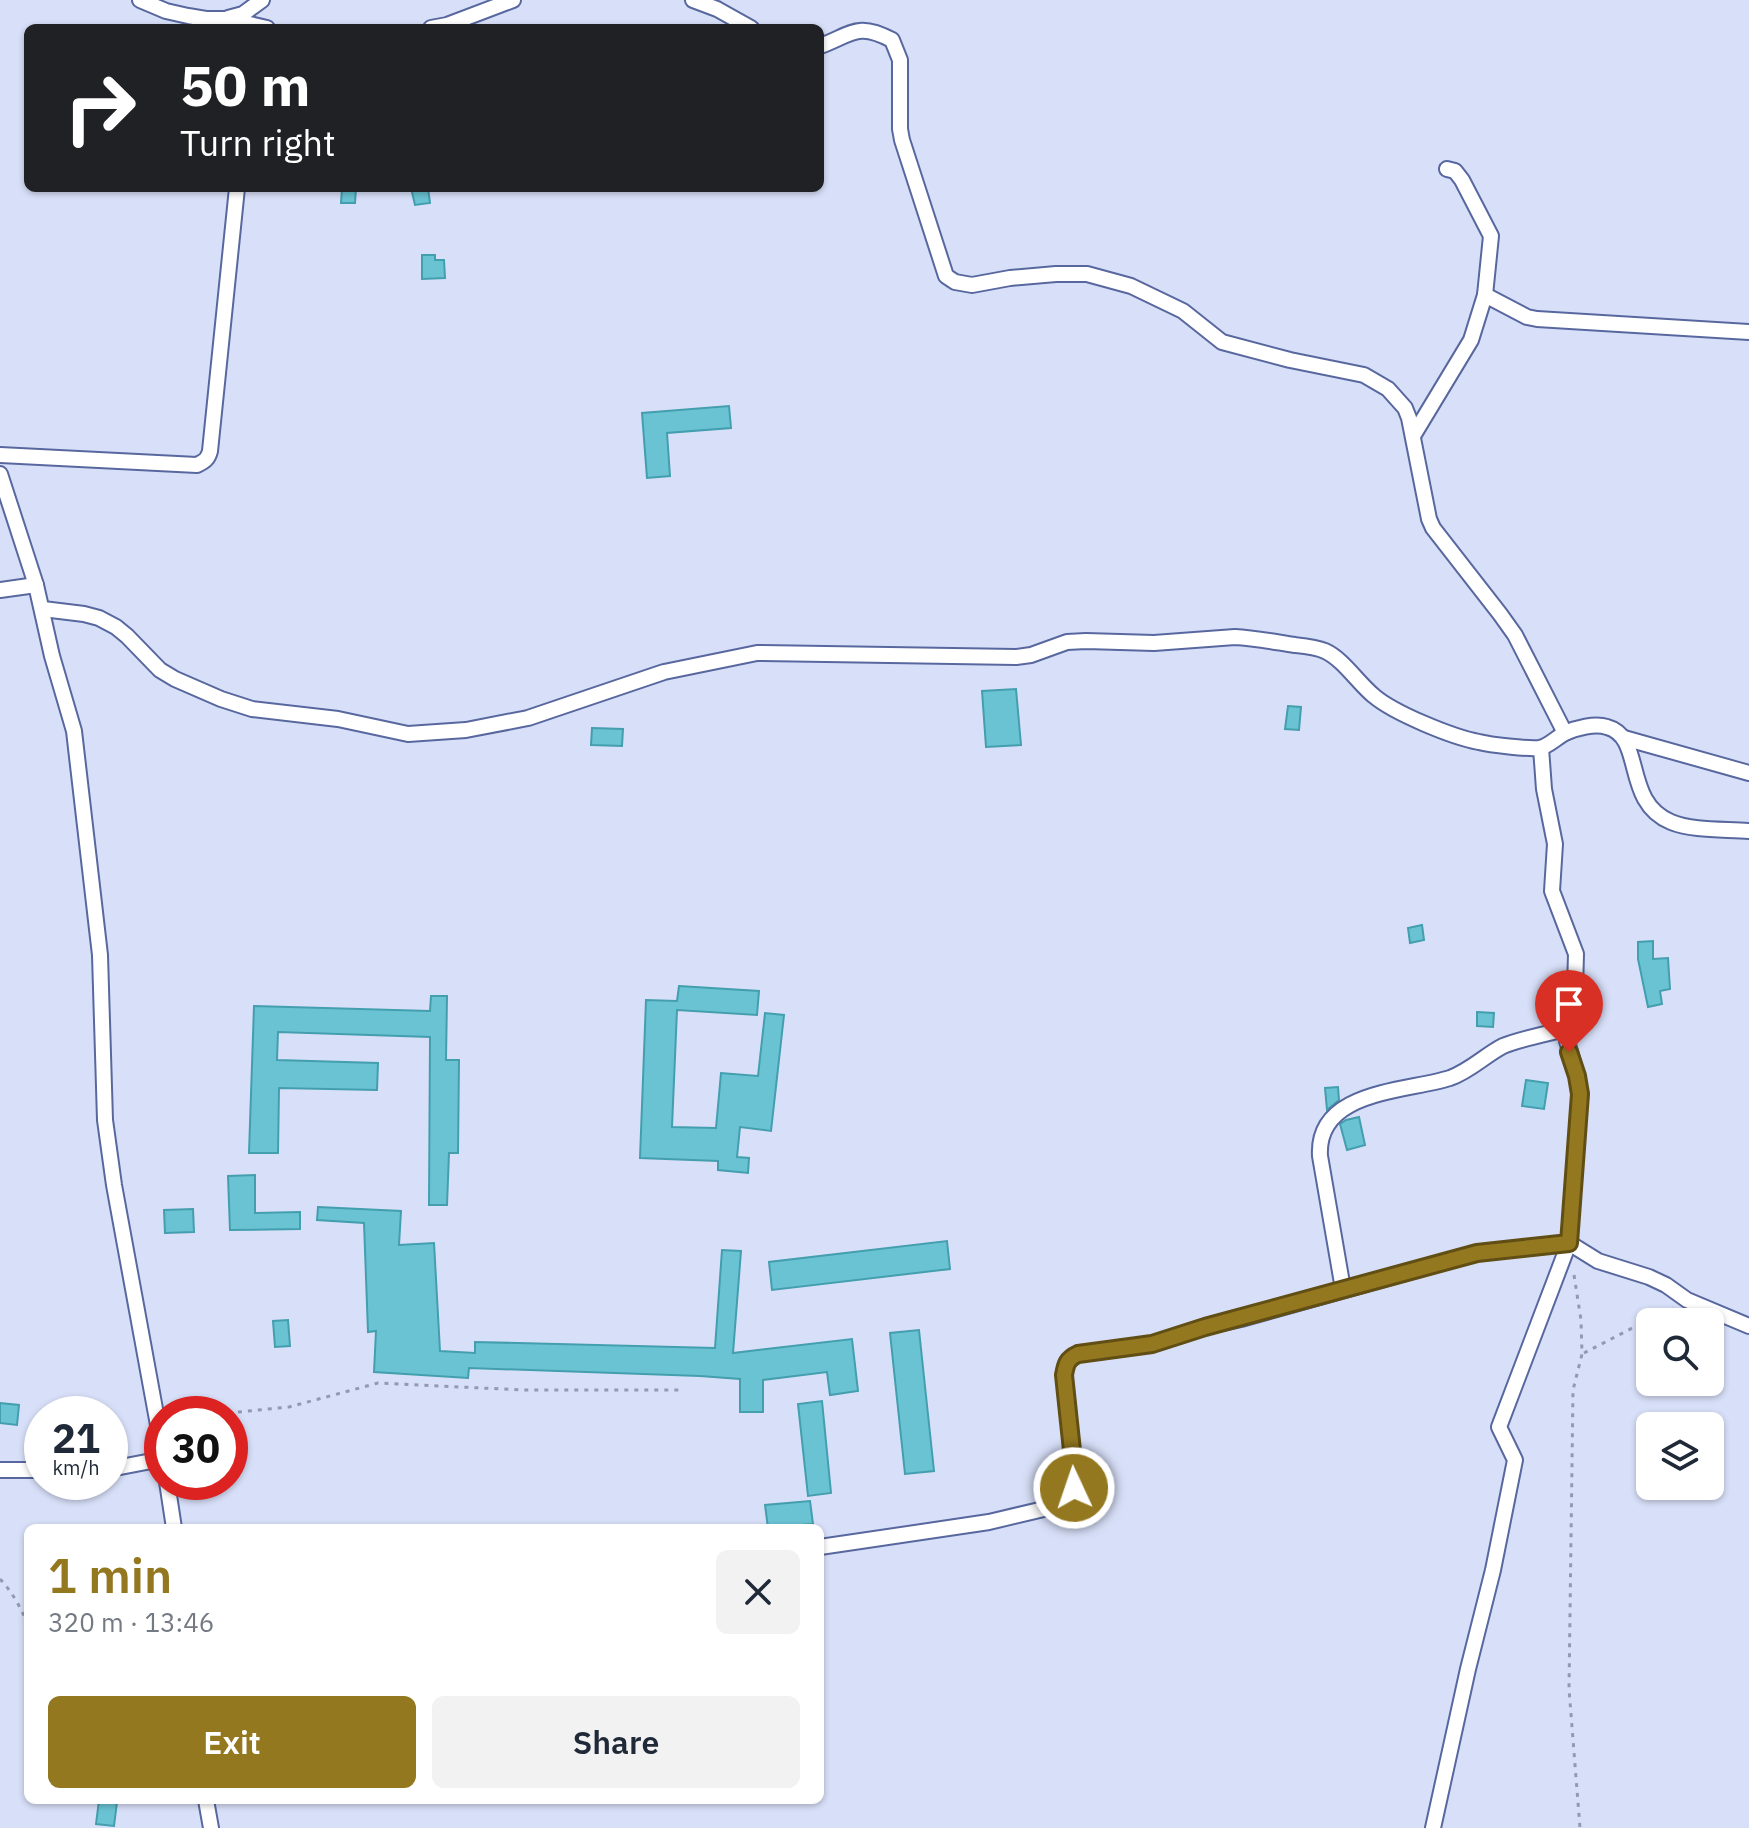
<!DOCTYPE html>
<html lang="en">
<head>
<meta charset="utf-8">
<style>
  :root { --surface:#fff; --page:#f2f2f3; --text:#1f2937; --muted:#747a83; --accent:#94781f }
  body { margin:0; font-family:"IBM Plex Sans",sans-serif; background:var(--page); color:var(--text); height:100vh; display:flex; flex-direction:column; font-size:30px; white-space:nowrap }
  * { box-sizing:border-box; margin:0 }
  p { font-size:26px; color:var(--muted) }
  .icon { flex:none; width:44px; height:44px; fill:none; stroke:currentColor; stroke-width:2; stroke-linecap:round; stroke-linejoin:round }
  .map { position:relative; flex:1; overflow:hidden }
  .drawer { position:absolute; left:24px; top:1524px; width:800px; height:280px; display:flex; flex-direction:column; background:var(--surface); border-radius:12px; box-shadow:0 2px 6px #0004 }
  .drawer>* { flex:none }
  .guide { position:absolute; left:24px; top:24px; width:800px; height:168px; border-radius:12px; box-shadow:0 2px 6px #0004; background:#202124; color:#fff; overflow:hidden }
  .buttons { position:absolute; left:1636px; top:1308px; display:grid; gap:16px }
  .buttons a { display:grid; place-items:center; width:88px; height:88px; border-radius:12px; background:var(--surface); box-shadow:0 2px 6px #0004; font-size:40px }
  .speed { position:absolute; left:24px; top:1396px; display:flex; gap:16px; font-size:40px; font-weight:700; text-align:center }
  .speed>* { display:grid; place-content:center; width:104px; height:104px; border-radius:50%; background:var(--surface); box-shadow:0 2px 6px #0004; line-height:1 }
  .speed small { font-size:20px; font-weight:400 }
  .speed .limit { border:12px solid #d22; background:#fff; color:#111 }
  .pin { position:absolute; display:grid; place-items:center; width:68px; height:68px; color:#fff; margin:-82px -34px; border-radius:50% 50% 50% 0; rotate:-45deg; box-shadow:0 0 8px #0007 }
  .pin .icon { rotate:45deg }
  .me { position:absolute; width:88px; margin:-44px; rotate:357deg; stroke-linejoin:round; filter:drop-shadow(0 0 6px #0008) }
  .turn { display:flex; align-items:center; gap:28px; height:168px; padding:0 24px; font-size:36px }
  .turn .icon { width:104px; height:104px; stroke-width:2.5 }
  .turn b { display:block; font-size:56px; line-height:68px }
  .round { display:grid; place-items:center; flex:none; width:84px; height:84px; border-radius:12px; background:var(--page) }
  .headline { display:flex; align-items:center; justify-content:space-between; height:136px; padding:0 24px }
  h1 { font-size:48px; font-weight:600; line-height:60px; color:var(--accent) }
  .button { display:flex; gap:16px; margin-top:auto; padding:16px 24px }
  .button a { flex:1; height:92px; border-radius:12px; background:var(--accent); color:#fff; font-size:32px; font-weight:600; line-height:92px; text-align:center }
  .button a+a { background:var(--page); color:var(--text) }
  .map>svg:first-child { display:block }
  .building { fill:#6ac3d3; stroke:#439eae; stroke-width:2 }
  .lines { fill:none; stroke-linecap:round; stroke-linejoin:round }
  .minor-casing { stroke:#58689f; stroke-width:18 }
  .path { stroke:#929ab2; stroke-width:3; stroke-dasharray:4 6; stroke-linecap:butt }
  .minor { stroke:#fff; stroke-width:14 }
  .route-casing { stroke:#604e14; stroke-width:20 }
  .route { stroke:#94781f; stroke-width:14 }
</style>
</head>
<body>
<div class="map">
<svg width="1749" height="1828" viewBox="0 0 1749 1828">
  <rect width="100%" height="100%" fill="#d8e0f9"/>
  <g class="building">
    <polygon points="342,188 356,188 355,203 341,203"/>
    <polygon points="411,188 428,188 430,203 415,205"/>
    <polygon points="422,255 435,255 435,260 444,260 445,278 422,279"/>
    <polygon points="729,406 731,428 667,433 670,476 647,478 642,413"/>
    <polygon points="1016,689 1021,745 986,747 982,691"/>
    <polygon points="1288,706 1301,707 1299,730 1285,729"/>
    <polygon points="592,728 623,729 622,746 591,745"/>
    <polygon points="1422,925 1424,940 1410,943 1408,928"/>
    <polygon points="1653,941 1653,959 1668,958 1670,989 1660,991 1662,1004 1648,1007 1638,959 1638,942"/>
    <polygon points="679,986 759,991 757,1015 677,1010 672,1127 716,1128 721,1073 758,1076 765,1013 784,1015 771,1131 740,1127 737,1157 749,1158 748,1173 718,1170 718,1161 640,1158 646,1000 677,1001"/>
    <polygon points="431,996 447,996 446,1060 459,1060 458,1153 449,1153 447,1205 429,1205 430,1037 278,1032 277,1060 378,1063 377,1090 279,1088 278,1153 249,1153 254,1006 430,1011"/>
    <polygon points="1477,1012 1494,1013 1493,1027 1477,1026"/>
    <polygon points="1526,1080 1548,1083 1544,1109 1522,1106"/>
    <polygon points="1338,1087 1339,1100 1327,1110 1325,1088"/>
    <polygon points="1359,1117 1365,1145 1347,1150 1340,1124 1346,1120"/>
    <polygon points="255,1175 255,1213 300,1212 300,1229 230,1230 228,1176"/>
    <polygon points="318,1207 401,1211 399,1245 434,1243 440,1351 475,1353 475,1342 715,1348 722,1250 741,1251 733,1353 852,1339 858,1391 830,1395 827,1372 763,1380 763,1412 740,1412 740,1379 700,1376 469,1368 468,1378 374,1372 376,1331 368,1332 364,1223 317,1220"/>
    <polygon points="193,1209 194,1232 165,1233 164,1210"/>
    <polygon points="947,1241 950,1269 772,1290 769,1262"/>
    <polygon points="288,1320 290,1346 275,1347 273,1321"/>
    <polygon points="919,1330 934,1471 905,1474 890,1333"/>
    <polygon points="822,1401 831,1493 808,1496 798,1404"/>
    <polygon points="0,1403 19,1405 17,1425 0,1423"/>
    <polygon points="810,1501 813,1524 768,1528 765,1505"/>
    <polygon points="99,1800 117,1802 114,1826 96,1824"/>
  </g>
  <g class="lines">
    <g class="minor-casing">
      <g id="minor">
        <polyline points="140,0 166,11 188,16 206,19 227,19 267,28"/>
        <polyline points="693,0 717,9 751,28"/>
        <polyline points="228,18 243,14 262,0"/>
        <polyline points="431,28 447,25 513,0"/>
        <path d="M 820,46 C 851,35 857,21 892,40 L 900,60 L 900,129 L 902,140 L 946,276 L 955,282 L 972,285 L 1010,278 L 1056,274 L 1087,274 L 1131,286 L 1183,311 L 1222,342 L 1290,360 L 1364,375 L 1388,389 L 1405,408 L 1409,418 L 1429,519 L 1433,528 L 1500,614 L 1515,635 L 1565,733"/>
        <polyline points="1485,295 1527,317 1537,319 1749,332"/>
        <polyline points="1413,436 1471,340 1485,295 1491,236 1462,180 1455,171 1447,169"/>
        <path d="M 0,455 L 197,465 C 205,461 208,459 210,451 L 237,188"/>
        <polyline points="0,474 36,585 52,656 74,731 100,955 105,1120 114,1185 162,1447"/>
        <polyline points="0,590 36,585"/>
        <path d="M 43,609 L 84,614 L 99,618 L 116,627 L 127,636 L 160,670 L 175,679 L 221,699 L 252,709 L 338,719 L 408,734 L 466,730 L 528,718 L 664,672 L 757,653 L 1016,657 L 1031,655 L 1067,642 L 1086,641 L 1154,643 L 1235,637 C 1255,638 1275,642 1295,645 C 1305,646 1316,647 1325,651 C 1343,659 1358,683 1374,696 C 1394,713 1452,737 1479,742 C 1491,745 1527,749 1539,748 C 1548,747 1557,737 1565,733 C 1576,728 1595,723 1607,727 C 1645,737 1622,802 1671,822 C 1692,831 1726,829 1749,831"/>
        <polyline points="1624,738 1749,773"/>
        <path d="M 1343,1289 L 1320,1156 C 1316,1090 1406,1092 1450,1078 C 1470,1071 1484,1056 1503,1046 C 1519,1039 1551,1033 1569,1028"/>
        <polyline points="110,1469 162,1459"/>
        <polyline points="0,1470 42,1470"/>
        <polyline points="167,1482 174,1528"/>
        <path d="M 820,1547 L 989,1522 L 1048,1508 L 1070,1496 L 1075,1479 L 1064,1375 C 1066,1364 1067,1359 1078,1354 L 1152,1344 L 1205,1327 L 1241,1319 L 1477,1253 L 1569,1243 L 1598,1261 L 1649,1277 L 1666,1285 L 1687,1300 L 1749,1326"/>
        <polyline points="206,1800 211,1828"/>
        <polyline points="1433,1828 1468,1669 1493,1570 1515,1460 1499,1427 1569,1243 1580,1094 1577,1076 1567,1041 1575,989 1576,954 1552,891 1555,844 1544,789 1541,748"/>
      </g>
    </g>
    <g class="path">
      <polyline points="1574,1275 1581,1320 1582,1354 1573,1390 1569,1689 1580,1828"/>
      <polyline points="1584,1353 1673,1307"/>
      <polyline points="218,1414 289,1407 378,1383 523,1390 682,1390"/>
      <path d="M 0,1579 C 13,1593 21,1608 28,1625"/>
    </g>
    <use href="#minor" class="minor"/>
  </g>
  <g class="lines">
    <g class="route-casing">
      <path id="route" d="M 1074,1488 L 1075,1479 L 1064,1375 C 1066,1364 1067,1359 1078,1354 L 1152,1344 L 1205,1327 L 1477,1253 L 1569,1243 L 1580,1094 L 1577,1076 L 1569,1052"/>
    </g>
    <use href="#route" class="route"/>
  </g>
</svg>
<div class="buttons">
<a><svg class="icon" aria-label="search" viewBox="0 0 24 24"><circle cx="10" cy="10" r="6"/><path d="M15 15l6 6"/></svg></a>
<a><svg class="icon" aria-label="layers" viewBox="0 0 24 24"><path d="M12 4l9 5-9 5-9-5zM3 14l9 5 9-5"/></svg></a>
</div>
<div class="speed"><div>21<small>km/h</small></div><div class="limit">30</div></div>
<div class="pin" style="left:1569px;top:1052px;background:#d93025"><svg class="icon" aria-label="arrive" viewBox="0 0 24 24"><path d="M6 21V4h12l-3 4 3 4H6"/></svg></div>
<svg class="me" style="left:1074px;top:1488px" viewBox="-20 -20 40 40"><circle r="17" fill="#94781f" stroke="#fff" stroke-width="3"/><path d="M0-11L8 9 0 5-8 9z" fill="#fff"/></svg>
<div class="guide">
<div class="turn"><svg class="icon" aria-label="right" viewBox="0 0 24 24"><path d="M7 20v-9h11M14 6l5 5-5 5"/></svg><div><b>50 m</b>Turn right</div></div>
</div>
<section class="drawer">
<div class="headline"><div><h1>1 min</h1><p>320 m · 13:46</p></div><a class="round"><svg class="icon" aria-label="close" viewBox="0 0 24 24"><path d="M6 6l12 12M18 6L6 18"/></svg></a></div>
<div class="button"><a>Exit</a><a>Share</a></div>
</section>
</div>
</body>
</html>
